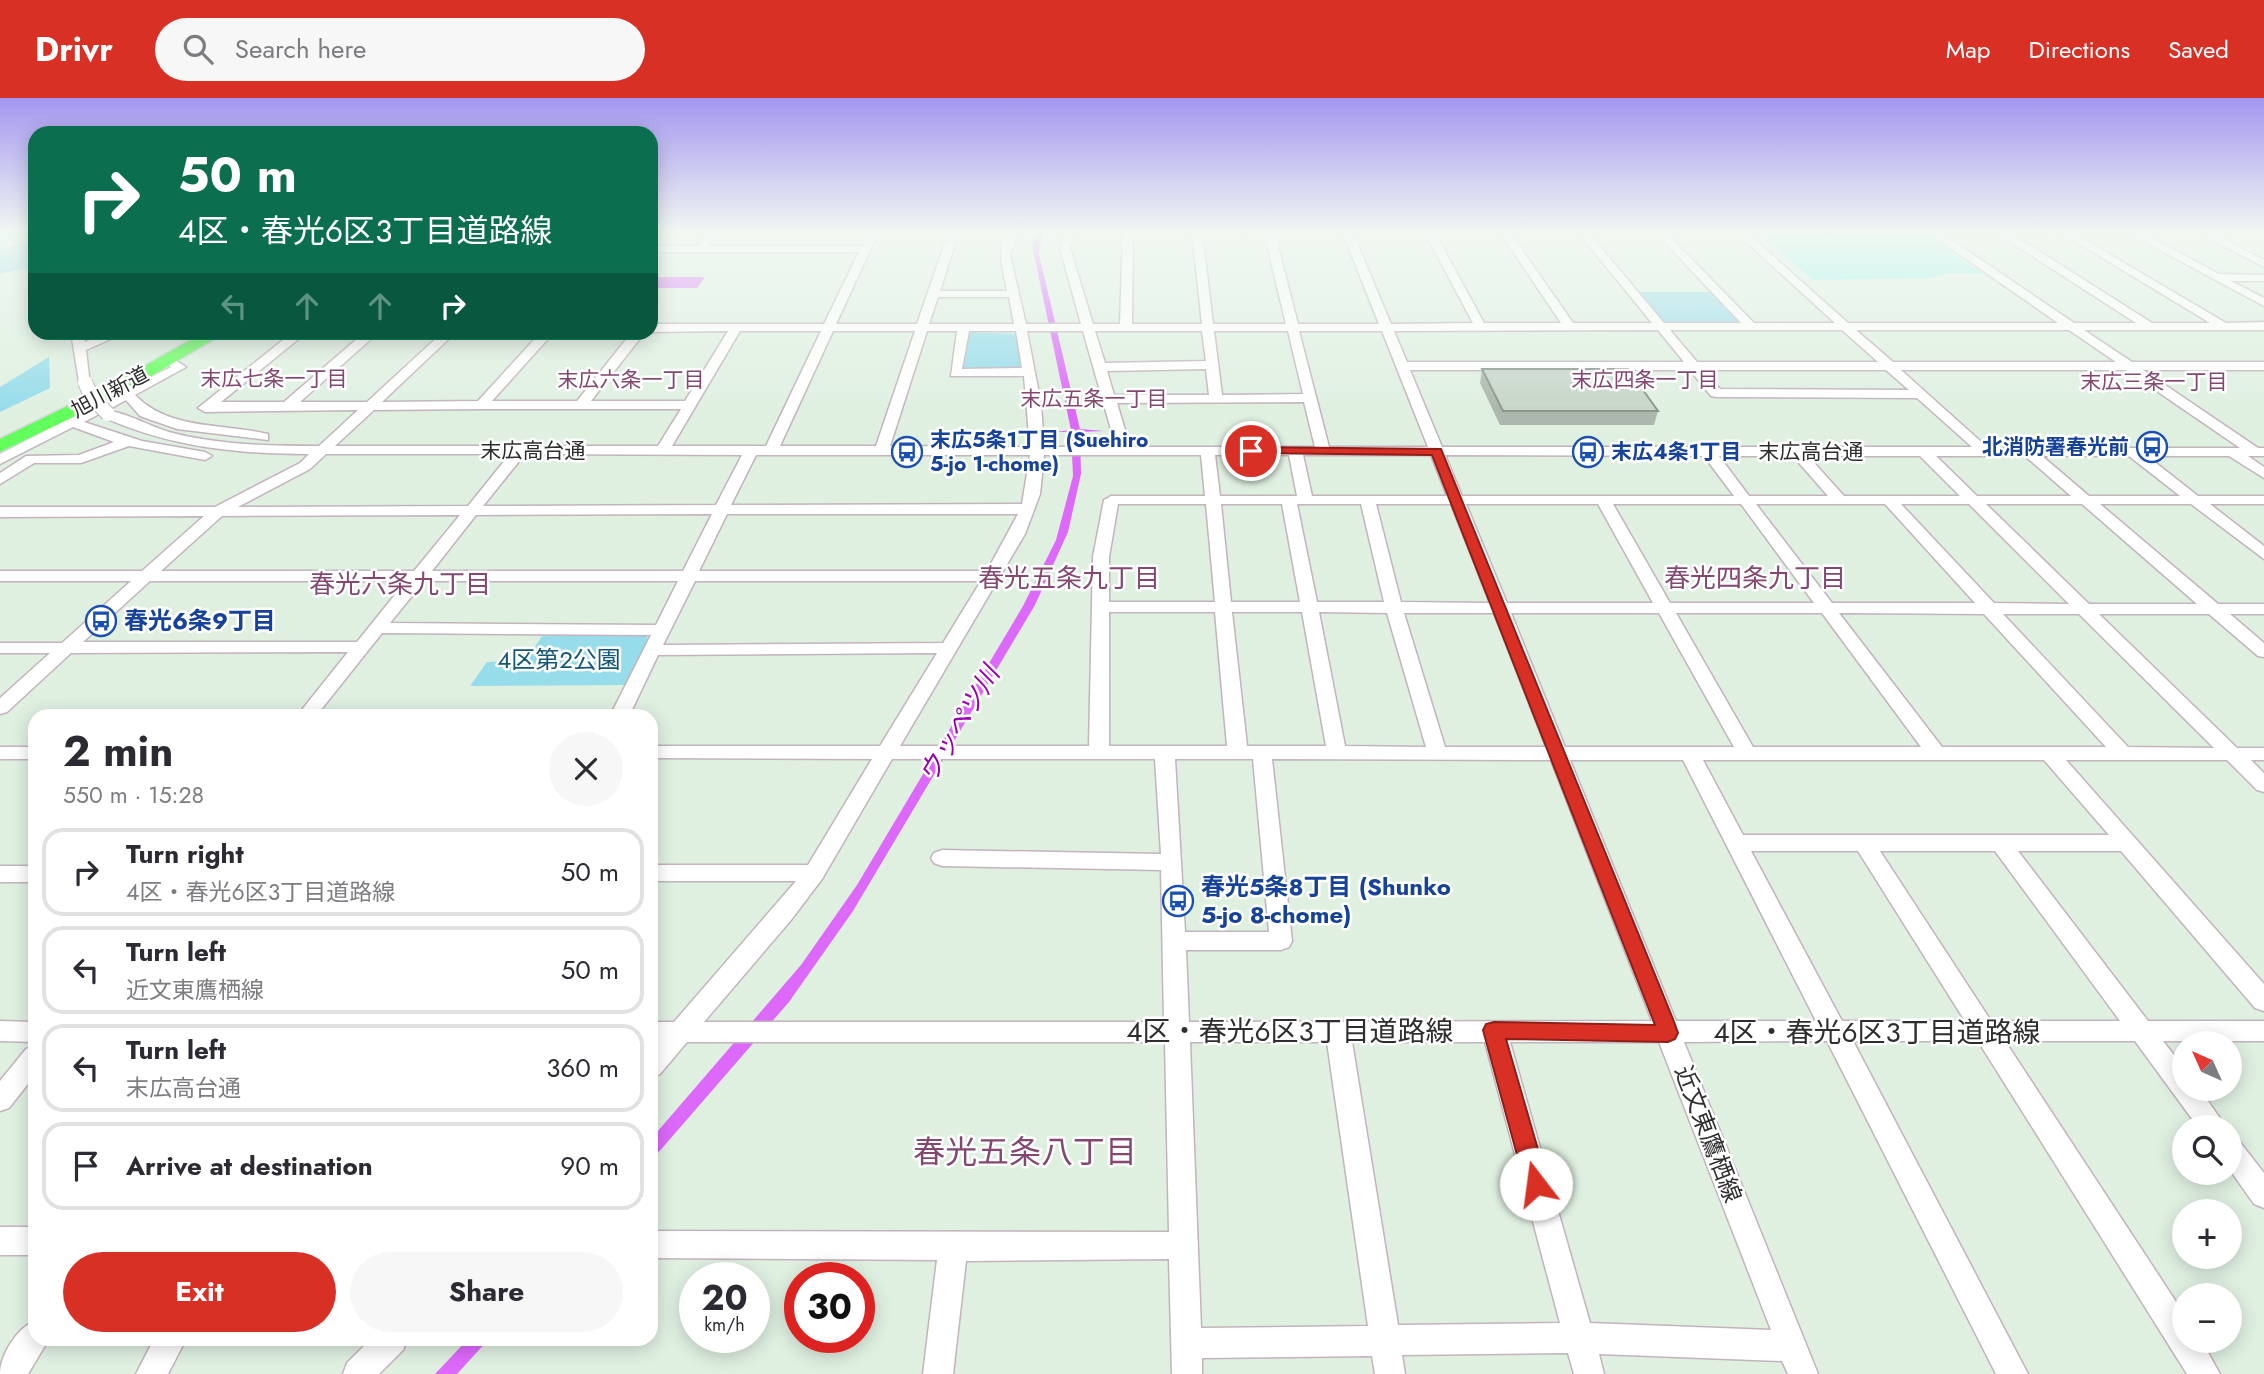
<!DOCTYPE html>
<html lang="en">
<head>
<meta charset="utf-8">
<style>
  :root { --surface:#fff; --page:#f7f7f7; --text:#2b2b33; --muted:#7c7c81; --line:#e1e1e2; --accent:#d93025 }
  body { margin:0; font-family:Jost,"Noto Sans JP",sans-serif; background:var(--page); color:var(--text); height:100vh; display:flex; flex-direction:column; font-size:26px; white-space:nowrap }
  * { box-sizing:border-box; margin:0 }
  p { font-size:23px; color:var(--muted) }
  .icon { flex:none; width:38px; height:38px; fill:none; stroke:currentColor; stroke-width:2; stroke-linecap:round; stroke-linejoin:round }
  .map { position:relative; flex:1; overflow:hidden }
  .panel { position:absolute; left:28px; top:611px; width:630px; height:637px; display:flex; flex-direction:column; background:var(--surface); border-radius:21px; box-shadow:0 4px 18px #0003 }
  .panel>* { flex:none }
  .top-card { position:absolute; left:28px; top:28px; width:630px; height:214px; border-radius:21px; box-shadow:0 4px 18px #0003; background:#0b6e4f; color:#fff; overflow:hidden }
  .needle { width:46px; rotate:315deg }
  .fabs { position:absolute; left:2172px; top:933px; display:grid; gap:14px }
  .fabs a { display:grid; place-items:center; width:70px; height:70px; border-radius:50%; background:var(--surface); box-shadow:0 4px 18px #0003; font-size:35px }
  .speed { position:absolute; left:679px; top:1164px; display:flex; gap:14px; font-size:35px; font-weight:700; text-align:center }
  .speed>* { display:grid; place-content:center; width:91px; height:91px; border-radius:50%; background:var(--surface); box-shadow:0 4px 18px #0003; line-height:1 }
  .speed small { font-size:18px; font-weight:400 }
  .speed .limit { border:10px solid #d22; background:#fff; color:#111 }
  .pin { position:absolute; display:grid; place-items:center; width:60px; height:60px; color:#fff; margin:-30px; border:4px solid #fff; border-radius:50%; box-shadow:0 2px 7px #0007 }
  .me { position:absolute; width:77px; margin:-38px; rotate:345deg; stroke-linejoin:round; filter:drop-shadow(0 0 5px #0008) }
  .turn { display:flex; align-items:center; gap:24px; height:147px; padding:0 35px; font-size:32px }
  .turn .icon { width:91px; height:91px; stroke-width:2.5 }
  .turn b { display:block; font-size:49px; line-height:60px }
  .lanes { display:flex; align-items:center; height:66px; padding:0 35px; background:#0003; justify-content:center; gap:35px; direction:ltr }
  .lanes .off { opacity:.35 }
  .round { display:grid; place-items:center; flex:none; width:74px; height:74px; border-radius:37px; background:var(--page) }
  .summary { display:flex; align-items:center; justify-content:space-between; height:119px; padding:0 35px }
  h1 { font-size:42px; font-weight:700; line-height:52px }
  .primary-button { display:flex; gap:14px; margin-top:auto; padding:14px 35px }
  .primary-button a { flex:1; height:80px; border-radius:42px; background:var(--accent); color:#fff; font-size:28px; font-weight:700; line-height:80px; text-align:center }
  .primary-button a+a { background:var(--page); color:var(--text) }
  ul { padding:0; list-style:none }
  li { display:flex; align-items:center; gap:21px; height:88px; margin:0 14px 10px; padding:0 21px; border:4px solid var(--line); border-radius:21px }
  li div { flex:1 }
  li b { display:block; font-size:26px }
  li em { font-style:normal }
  header { display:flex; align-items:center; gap:42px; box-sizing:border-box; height:98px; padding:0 35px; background:var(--accent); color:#fff }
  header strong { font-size:33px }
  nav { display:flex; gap:38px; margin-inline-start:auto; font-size:24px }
  .search { width:490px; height:63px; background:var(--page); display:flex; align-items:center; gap:18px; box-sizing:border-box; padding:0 24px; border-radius:38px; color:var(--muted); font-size:26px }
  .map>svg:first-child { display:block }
  .green { fill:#97dceb }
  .pitch { fill:#92f4ef }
  .water { fill:#dd69fb }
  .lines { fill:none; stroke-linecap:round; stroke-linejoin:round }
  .minor-casing { stroke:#c2b3bd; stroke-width:3 }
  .highway-casing { stroke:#d5d5d5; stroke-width:3 }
  .minor { fill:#fff; fill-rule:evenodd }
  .highway { fill:#62ff5c; fill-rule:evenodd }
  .minor-bridge-casing { stroke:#c2b3bd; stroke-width:16; stroke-linecap:butt }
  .minor-bridge { stroke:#fff; stroke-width:14 }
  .wall { fill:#acb8ae }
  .building { fill:#c8d6ca; stroke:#8c968d; stroke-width:2 }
  .route { fill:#d93025; stroke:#8d1f18; stroke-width:2 }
  .labels { text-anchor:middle; stroke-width:5; stroke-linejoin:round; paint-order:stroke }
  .far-neighbourhood-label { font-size:21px; fill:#844870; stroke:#fff }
  .far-street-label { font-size:21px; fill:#2e2e2e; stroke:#fff }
  .far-transit-label { font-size:21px; font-weight:bold; fill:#164399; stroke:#fff; text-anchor:start }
  .transit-label { font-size:24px; font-weight:bold; fill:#164399; stroke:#fff; text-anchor:start }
  .park-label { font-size:24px; fill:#135675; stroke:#fff }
  .street-label { font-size:24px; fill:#2e2e2e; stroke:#fff }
  .neighbourhood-label { font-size:26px; fill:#844870; stroke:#fff }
  .water-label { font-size:26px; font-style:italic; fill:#9900b0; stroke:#fff }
  .near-street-label { font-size:28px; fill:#2e2e2e; stroke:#fff }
  .near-neighbourhood-label { font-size:32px; fill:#844870; stroke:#fff }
</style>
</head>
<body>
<header>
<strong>Drivr</strong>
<div class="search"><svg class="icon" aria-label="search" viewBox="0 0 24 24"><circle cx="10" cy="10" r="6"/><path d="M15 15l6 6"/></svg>Search here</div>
<nav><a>Map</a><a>Directions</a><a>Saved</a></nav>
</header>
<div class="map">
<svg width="2264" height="1276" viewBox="0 0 2264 1276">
  <rect width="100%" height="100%" fill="#dff0e1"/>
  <g class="green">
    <polygon points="15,133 35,133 35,168 0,176 0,152 29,143 4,138"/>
    <polygon points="1640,194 1713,194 1743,226 1666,226"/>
    <polygon points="969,234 1016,236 1021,271 959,270"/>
    <polygon points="49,259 50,290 0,314 0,289"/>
    <polygon points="643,536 649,541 625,587 470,588 487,564 527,562 542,538"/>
  </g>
  <polygon class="pitch" points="1774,136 1925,136 1983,176 1949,175 1928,180 1813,182 1765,141"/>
  <g class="water">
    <polygon points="1037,133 1043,133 1039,156 1080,331 1104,333 1080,334 1081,376 1068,434 1035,507 853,813 789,904 651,1063 651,1041 801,867 857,787 1023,508 1056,442 1073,378 1071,334 1055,334 1071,332 1032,147"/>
    <polygon points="655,179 705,179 697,190 651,190"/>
    <polygon points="468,1241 489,1241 457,1276 435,1276"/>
  </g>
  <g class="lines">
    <g class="minor-casing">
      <g id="minor">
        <path d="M 710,133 L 720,133 L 709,148 L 862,148 L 869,133 L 879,133 L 836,226 L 917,226 L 949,133 L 959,133 L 940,193 L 1007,193 C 1003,171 996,153 1008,133 L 1018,133 L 1010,157 L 1026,226 L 1081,226 L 1060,150 L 1065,133 L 1075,133 L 1070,150 L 1093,226 L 1120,226 L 1123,133 L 1133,133 L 1132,226 L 1202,226 L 1192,133 L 1202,133 L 1213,226 L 1286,226 L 1264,135 L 1247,136 L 1242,133 L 1274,133 L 1298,226 L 1379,226 L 1342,133 L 1352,133 L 1391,226 L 1473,225 L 1424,133 L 1434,133 L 1484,225 L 1561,225 L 1499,133 L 1509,133 L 1573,225 L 1652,225 L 1577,133 L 1587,133 L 1664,225 L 1741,225 L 1654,133 L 1664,133 L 1754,225 L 1835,225 L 1734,133 L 1745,133 L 1848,225 L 2058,225 L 1930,136 L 1829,136 L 1824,133 L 2047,133 L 2042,136 L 2012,136 L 2152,225 L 2210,225 L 2058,133 L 2070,133 L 2226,225 L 2264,224 L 2264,232 L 2084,232 L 2132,264 L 2264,264 L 2264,272 L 2143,272 L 2258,350 L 2264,350 L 2264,358 L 2248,358 L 2264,369 L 2264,380 L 2229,358 L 2147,358 L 2198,398 L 2264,398 L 2264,406 L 2210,406 L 2264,448 L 2264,461 L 2191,406 L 2100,406 L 2218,506 L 2264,506 L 2264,516 L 2230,516 L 2264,545 L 2264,559 L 2258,558 L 2209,516 L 2099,516 L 2237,650 L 2264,650 L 2264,662 L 2251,662 L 2264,675 L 2264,694 L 2257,692 L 2227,662 L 2066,662 L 2264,886 L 2264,913 L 2255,910 L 2121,753 L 2018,753 L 2148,923 L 2264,923 L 2264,943 L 2163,943 L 2184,970 L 2184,990 L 2199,990 L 2226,1029 L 2198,1029 L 2135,943 L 2005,943 L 2184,1216 L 2184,1242 L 2201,1242 L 2220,1276 L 2187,1276 L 1978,943 L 1853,943 L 2028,1276 L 1996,1276 L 1827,943 L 1684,944 L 1818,1276 L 1788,1276 L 1782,1263 L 1599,1256 L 1604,1276 L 1574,1276 L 1568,1255 L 1402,1257 L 1405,1276 L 1375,1276 L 1372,1258 L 1202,1260 L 1202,1276 L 1172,1276 L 1169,1161 L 966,1163 L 953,1276 L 923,1276 L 937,1162 L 653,1160 L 651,1133 L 1169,1134 L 1165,944 L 687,944 L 660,976 L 651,979 L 651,950 L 656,944 L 651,944 L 651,924 L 674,924 L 796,783 L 651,783 L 651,767 L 808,767 L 872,661 L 651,660 L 651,648 L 880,648 L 937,555 L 658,557 L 629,618 L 610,618 L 651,537 L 382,535 L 316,618 L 297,618 L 348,554 L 71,555 L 7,614 L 0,616 L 0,600 L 50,555 L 0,555 L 0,545 L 62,545 L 131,483 L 0,483 L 0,473 L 142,473 L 204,418 L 0,419 L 0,409 L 215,409 L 300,365 L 309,356 C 238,356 169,349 103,319 L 103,314 L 84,324 L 142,343 L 205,354 L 212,358 L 205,362 L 129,348 L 81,365 L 34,365 L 0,386 L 0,375 L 26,358 L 79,357 L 114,344 L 73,329 L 0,366 L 0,356 L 171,269 L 163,262 L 169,258 L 186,269 L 135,297 C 170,333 223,325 268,336 L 268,342 L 177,331 L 140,318 L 126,302 L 106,313 C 125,313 152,330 173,335 C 220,347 270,348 319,348 L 358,312 L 205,314 L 198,310 L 293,234 L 307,234 L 221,304 L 284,304 L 365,234 L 379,234 L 300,304 L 367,304 L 443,234 L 456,234 L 382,304 L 478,303 L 541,234 L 554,234 L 492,303 L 577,303 L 632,234 L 645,234 L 591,303 L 685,303 L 728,233 L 651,234 L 651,226 L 824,226 L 859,154 L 651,154 L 651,148 L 699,148 ZM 1943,136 L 1998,136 L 2136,225 L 2074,225 ZM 938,199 L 1009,199 L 1014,226 L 929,226 ZM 1658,232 L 1684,264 L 1407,264 L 1394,233 ZM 1670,232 L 1842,232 L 1878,264 L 1697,264 ZM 1856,232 L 2069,232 L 2116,264 L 1893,264 ZM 740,233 L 821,233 L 766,348 L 672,348 ZM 833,233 L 915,233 L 876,348 L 780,348 ZM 927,233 L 957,233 L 951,278 L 1024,278 L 1030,349 L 890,348 ZM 969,233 L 1016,233 L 1022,270 L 962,271 ZM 1027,233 L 1083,233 L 1116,349 L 1044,349 L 1041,306 ZM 1095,233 L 1202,233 L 1206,263 L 1105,265 ZM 1214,233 L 1288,233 L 1303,296 L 1222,297 ZM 1299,233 L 1382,233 L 1428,349 L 1329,349 ZM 1206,271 L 1209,297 L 1114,297 L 1107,273 ZM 1410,272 L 1690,272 L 1711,298 L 1716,299 L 1917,300 L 1972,349 L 1442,349 ZM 1703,272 L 1886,272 L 1909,292 L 1720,291 ZM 1901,272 L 2126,272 L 2240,350 L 1988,350 ZM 1304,304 L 1315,349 L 1130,349 L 1117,305 ZM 483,311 L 681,311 L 658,348 L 335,348 L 374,312 ZM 326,356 L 510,356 L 468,408 L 238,409 L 310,371 ZM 525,356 L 742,357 L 716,407 L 483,408 ZM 756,357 L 1030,357 L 1022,406 L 731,407 ZM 1044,357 L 1201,357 L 1205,398 L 1111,398 L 1104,402 L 1093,459 L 1089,648 L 900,648 L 1025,436 L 1040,396 ZM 1215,357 L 1289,357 L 1297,398 L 1220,398 ZM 1303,357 L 1431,357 L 1447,398 L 1312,398 ZM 1445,357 L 1704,358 L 1734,398 L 1462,398 ZM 1719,358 L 1793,358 L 1828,398 L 1749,398 ZM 1808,358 L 1920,358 L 1960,398 L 1844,398 ZM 1936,358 L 2025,358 L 2071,398 L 1977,398 ZM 2042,358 L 2129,358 L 2180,398 L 2089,398 ZM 1118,406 L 1206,406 L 1215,504 L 1109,504 L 1109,459 ZM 1221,406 L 1282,406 L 1300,504 L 1231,504 ZM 1297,406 L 1361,406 L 1384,504 L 1317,504 ZM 1376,406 L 1451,406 L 1490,505 L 1401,504 ZM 1466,406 L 1598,406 L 1653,505 L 1507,505 ZM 1613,406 L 1741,406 L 1814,505 L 1670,505 ZM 1756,406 L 1885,406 L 1975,505 L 1832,505 ZM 1901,406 L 1969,406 L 2069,506 L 1994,505 ZM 1986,406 L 2082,406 L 2197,506 L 2089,506 ZM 712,416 L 683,473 L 432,473 L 476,417 ZM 727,416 L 1018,416 L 987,473 L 699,473 ZM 460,417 L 414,473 L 161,473 L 222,418 ZM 150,483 L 406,483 L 357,544 L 83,544 ZM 424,483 L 678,483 L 656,527 L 390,525 ZM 695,483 L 981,483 L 943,545 L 663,547 ZM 1109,514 L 1215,514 L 1227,648 L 1109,648 ZM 1232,514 L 1302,514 L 1326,648 L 1247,648 ZM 1319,514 L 1387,515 L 1426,649 L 1345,648 ZM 1404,515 L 1494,515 L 1546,649 L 1445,649 ZM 1511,515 L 1659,515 L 1734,649 L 1565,649 ZM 1676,515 L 1822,515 L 1921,649 L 1753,649 ZM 1839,515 L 1984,516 L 2106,649 L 1942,649 ZM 2003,516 L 2079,516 L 2214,650 L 2128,649 ZM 892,661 L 1155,661 L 1161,756 L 942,752 L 934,755 L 931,760 L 934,765 L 942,768 L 1161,772 L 1164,924 L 704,924 L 791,822 L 822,781 ZM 1175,661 L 1253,661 L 1269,834 L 1185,834 ZM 1272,661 L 1551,662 L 1652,923 L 1189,924 L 1186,852 L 1281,852 L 1289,849 L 1292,843 ZM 1570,662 L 1683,662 L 1816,923 L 1676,923 ZM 1703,662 L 2044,662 L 2109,737 L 1743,737 ZM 1751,753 L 1858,753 L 1965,923 L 1842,923 ZM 1880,753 L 1995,753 L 2120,923 L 1991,923 ZM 1190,944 L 1327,944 L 1368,1228 L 1201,1230 ZM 1352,944 L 1485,944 L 1560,1225 L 1398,1227 ZM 1510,944 L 1659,944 L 1771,1232 L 1590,1225 Z"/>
        <polygon points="1546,133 1571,133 1566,136"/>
        <polygon points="2075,133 2139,133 2219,176 2264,177 2264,183 2231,183 2264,200 2264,208 2130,136 2080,136"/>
        <polygon points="2195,133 2207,133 2264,162 2264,169"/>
        <polygon points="71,234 83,234 85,244 108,234 126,234 86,252 90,287 79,284"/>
        <rect x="0" y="649" width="35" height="12"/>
        <rect x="0" y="768" width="35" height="16"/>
        <polygon points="0,923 35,924 35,944 0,943"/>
        <polygon points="35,947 35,977 9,1010 0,1013 0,983 26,951"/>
        <polygon points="2230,1039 2239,1043 2264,1075 2264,1110 2254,1106 2230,1072"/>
        <rect x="0" y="1129" width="35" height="28"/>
        <path d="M 35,1223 L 35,1241 L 49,1241 L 28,1276 L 0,1276 C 0,1257 17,1230 35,1223 Z"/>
        <polygon points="154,1241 186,1241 168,1276 136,1276"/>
        <polygon points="371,1241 407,1241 403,1252 379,1276 343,1276 347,1265"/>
      </g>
    </g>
    <g class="highway-casing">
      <polygon id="highway" points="205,234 226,234 119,297 0,354 0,341 107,289"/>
    </g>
    <use href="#minor" class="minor"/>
    <use href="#highway" class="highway"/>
    <g class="minor-bridge-casing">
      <polyline id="minor-bridge" points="85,284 91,298 108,316"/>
    </g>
    <use href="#minor-bridge" class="minor-bridge"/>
  </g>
  <polygon class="wall" points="1482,271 1658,313 1654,327 1500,327 1480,285"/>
  <polygon class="building" points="1482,271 1628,271 1658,313 1503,313"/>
  <linearGradient id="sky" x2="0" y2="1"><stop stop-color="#a396f0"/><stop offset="0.43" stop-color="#f1f8f2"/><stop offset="1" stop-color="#f1f8f2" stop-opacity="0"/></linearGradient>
  <rect width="2264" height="311" fill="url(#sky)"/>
  <polygon class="route" points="1251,349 1441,351 1673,921 1678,935 1675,941 1668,944 1506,941 1548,1086 1544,1094 1536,1097 1528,1094 1525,1086 1483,932 1486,926 1494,924 1655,927 1432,357 1247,355 1247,351"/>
  <defs>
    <g id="bus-ring" transform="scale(1.575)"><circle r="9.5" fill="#fff" stroke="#1a4fb4" stroke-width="1.5"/><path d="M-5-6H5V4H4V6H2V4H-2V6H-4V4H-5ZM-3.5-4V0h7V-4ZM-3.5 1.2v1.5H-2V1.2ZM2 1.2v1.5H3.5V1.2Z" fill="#1a4fb4"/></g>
  </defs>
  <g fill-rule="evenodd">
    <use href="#bus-ring" x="2152" y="349"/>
    <use href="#bus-ring" x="907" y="354"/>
    <use href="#bus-ring" x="1588" y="354"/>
    <use href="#bus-ring" x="101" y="523"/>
    <use href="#bus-ring" x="1178" y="803"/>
  </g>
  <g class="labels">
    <g class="far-neighbourhood-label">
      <text x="274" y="288">末広七条一丁目</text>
      <text x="631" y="289">末広六条一丁目</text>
      <text x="1645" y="289">末広四条一丁目</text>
      <text x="2154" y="291">末広三条一丁目</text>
      <text x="1094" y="308">末広五条一丁目</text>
    </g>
    <g class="far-street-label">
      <text transform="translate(110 294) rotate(-28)" y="7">旭川新道</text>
      <text x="533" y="360">末広高台通</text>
      <text x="1811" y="361">末広高台通</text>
    </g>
    <g class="far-transit-label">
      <text x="930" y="349">末広5条1丁目 (Suehiro<tspan x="930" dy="24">5-jo 1-chome)</tspan></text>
      <text x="2129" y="356" text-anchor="end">北消防署春光前</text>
      <text x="1611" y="361">末広4条1丁目</text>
    </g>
    <g class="transit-label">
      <text x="124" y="531">春光6条9丁目</text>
      <text x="1201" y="797">春光5条8丁目 (Shunko<tspan x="1201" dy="28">5-jo 8-chome)</tspan></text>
    </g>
    <g class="park-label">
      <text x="559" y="570">4区第2公園</text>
    </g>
    <g class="street-label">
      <text transform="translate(1708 1036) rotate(69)" y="8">近文東鷹栖線</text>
    </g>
    <g class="neighbourhood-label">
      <text x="1069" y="489">春光五条九丁目</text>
      <text x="1755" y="489">春光四条九丁目</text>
      <text x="400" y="495">春光六条九丁目</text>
    </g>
    <g class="water-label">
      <text transform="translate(959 626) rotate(-59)" y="9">ウッペツ川</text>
    </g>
    <g class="near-street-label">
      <text x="1290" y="943">4区・春光6区3丁目道路線</text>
      <text x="1877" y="944">4区・春光6区3丁目道路線</text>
    </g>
    <g class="near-neighbourhood-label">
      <text x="1025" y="1065">春光五条八丁目</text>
    </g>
  </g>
</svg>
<div class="fabs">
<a><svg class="needle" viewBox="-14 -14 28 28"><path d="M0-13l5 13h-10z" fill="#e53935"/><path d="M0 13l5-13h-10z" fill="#7c7c81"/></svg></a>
<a><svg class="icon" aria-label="search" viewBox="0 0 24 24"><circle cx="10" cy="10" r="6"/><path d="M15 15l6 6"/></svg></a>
<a>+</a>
<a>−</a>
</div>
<div class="speed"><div>20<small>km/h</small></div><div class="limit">30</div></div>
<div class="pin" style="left:1251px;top:353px;background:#d93025"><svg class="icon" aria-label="arrive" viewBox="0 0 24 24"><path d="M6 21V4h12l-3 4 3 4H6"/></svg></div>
<svg class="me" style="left:1536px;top:1086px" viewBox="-20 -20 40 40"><circle r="19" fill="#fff"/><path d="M0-13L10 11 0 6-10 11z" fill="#d93025"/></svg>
<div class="top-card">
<div class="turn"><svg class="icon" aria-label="right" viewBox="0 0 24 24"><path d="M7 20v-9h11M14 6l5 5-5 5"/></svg><div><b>50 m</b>4区・春光6区3丁目道路線</div></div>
<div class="lanes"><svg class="icon off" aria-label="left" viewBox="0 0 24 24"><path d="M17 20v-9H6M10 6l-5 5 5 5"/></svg><svg class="icon off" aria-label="ahead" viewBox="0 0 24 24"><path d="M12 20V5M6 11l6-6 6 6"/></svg><svg class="icon off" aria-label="ahead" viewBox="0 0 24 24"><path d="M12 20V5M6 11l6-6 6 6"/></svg><svg class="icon" aria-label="right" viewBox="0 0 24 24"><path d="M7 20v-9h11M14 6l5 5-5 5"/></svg></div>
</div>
<section class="panel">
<div class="summary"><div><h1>2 min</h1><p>550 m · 15:28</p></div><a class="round"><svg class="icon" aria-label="close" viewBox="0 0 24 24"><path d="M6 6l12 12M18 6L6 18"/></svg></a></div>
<ul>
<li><svg class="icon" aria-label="right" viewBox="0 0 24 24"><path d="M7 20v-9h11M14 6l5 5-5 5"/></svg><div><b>Turn right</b><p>4区・春光6区3丁目道路線</p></div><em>50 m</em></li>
<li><svg class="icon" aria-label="left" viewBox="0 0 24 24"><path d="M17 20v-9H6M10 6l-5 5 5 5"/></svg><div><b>Turn left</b><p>近文東鷹栖線</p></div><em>50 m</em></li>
<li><svg class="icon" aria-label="left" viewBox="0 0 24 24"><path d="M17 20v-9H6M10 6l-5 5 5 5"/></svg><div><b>Turn left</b><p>末広高台通</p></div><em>360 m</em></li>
<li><svg class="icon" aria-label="arrive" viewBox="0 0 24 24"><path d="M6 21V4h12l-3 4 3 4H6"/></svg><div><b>Arrive at destination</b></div><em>90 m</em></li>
</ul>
<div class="primary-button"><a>Exit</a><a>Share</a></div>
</section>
</div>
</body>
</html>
